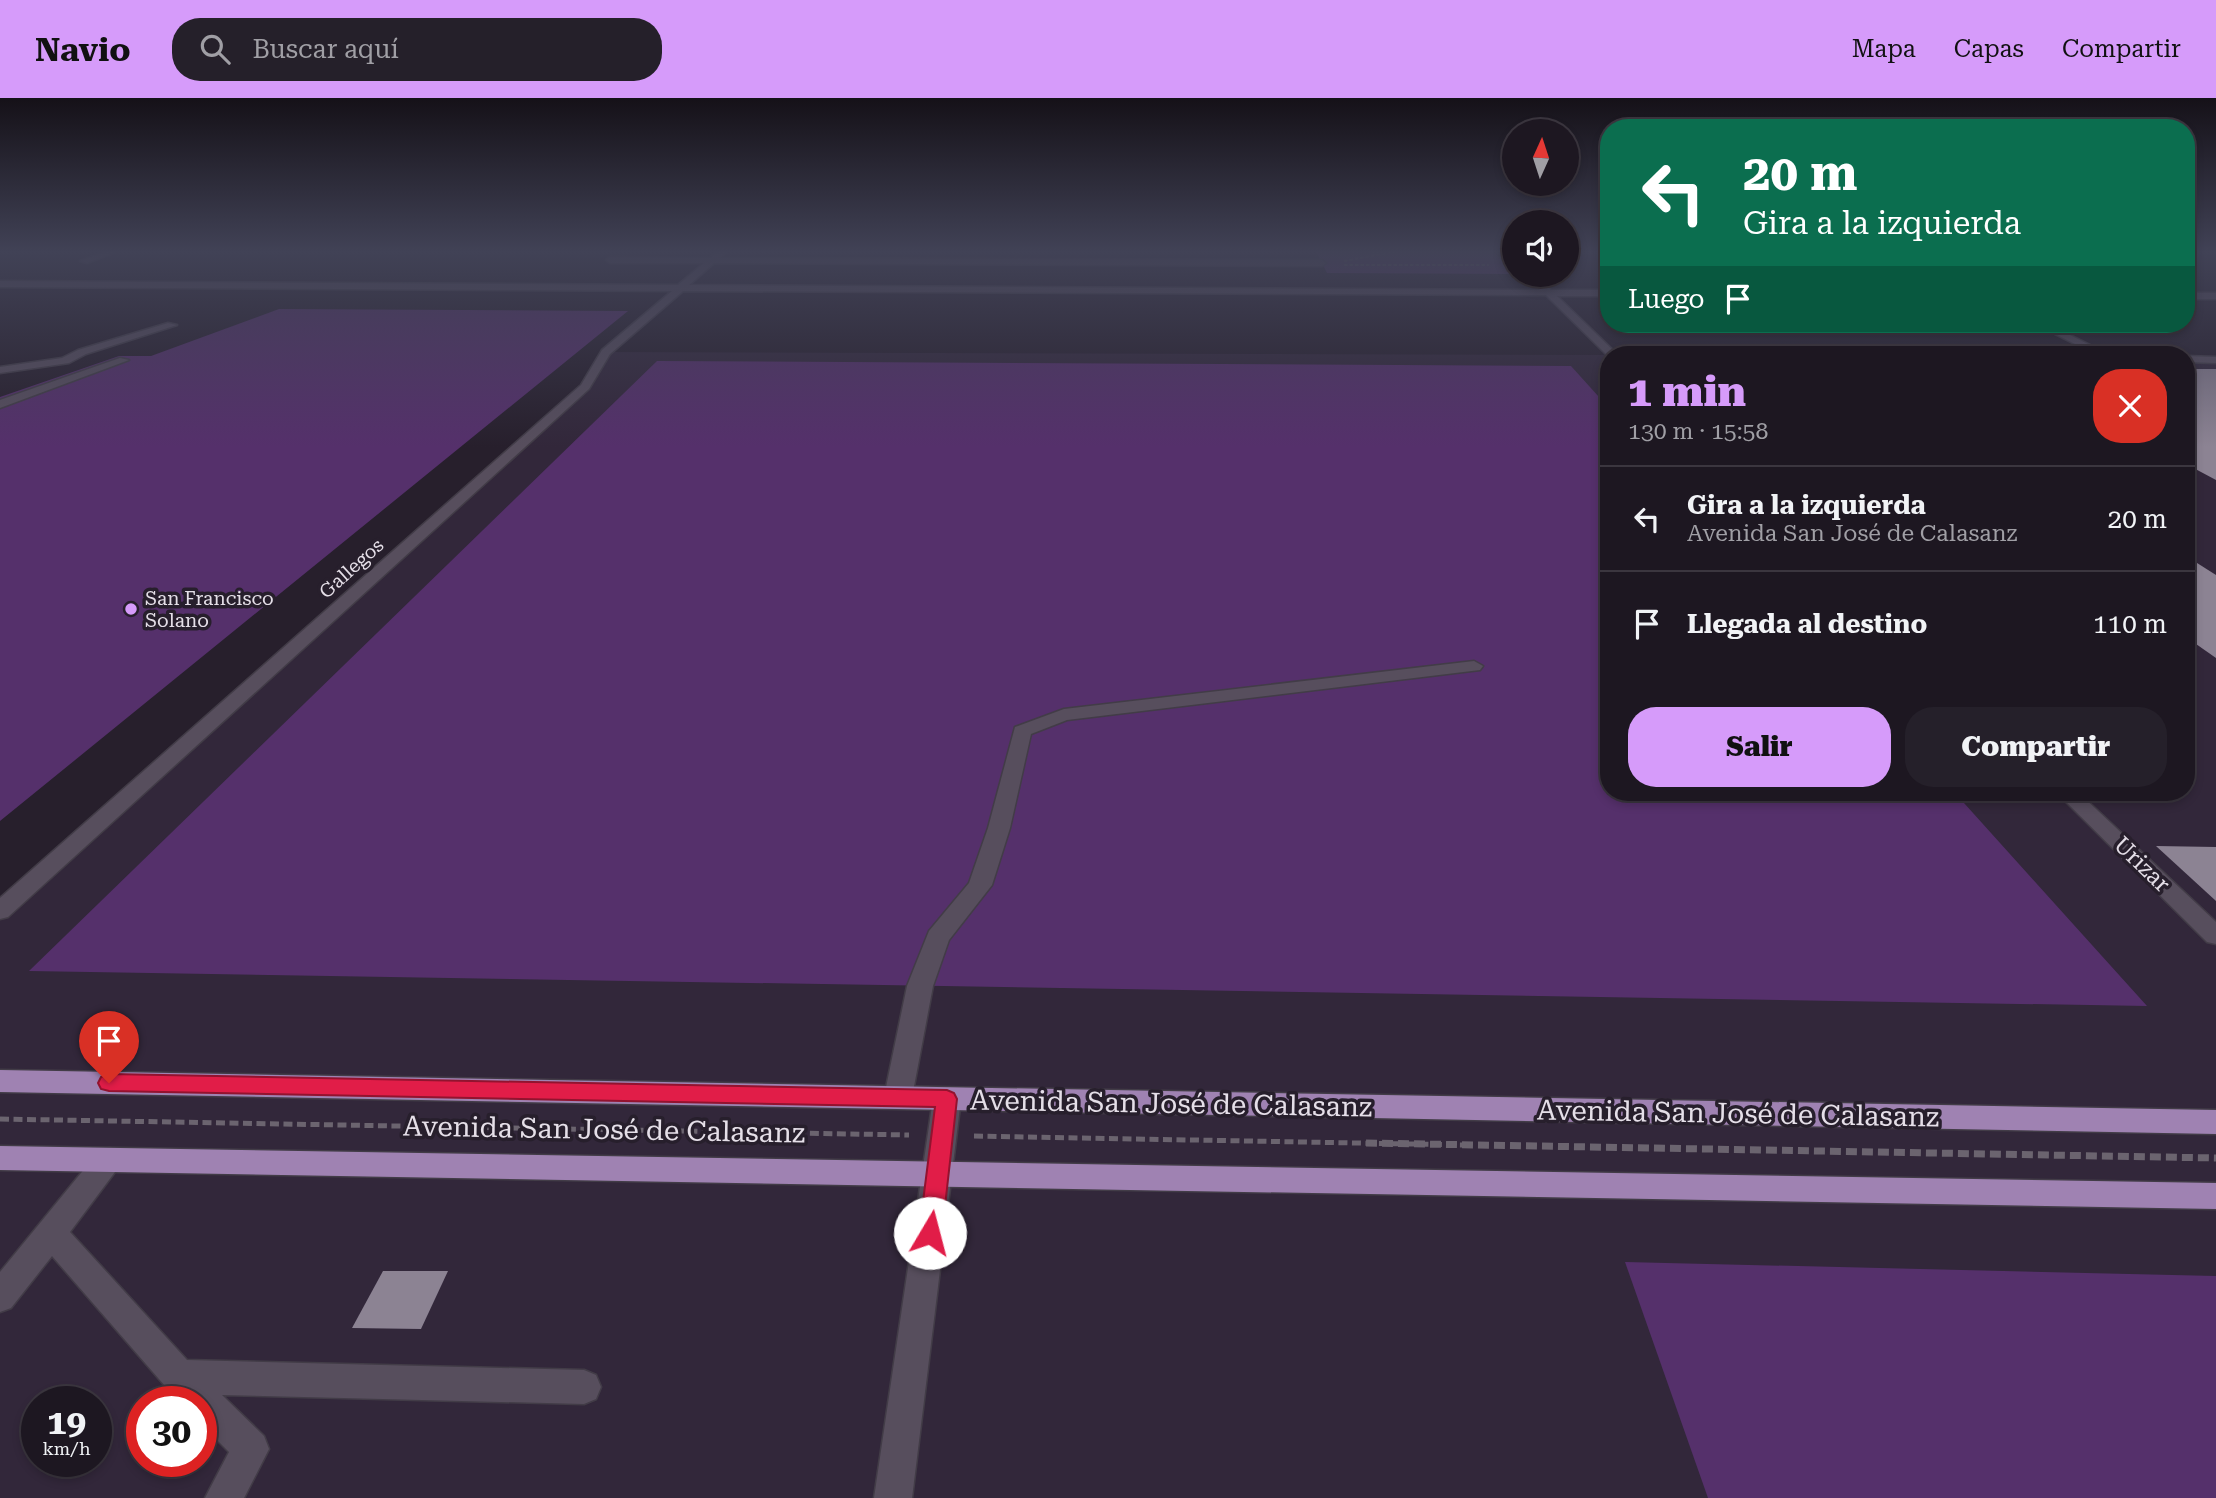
<!DOCTYPE html>
<html lang="es">
<head>
<meta charset="utf-8">
<style>
  :root { --surface:#1d1721; --page:#25202a; --text:#f1f3f6; --muted:#a09fa5; --line:#3b363f; --accent:#d69bfa }
  body { margin:0; font-family:"Roboto Serif",serif; background:var(--page); color:var(--text); height:100vh; display:flex; flex-direction:column; font-size:26px; white-space:nowrap }
  * { box-sizing:border-box; margin:0 }
  p { font-size:23px; color:var(--muted) }
  .icon { flex:none; width:38px; height:38px; fill:none; stroke:currentColor; stroke-width:2; stroke-linecap:round; stroke-linejoin:round }
  .map { position:relative; flex:1; overflow:hidden }
  .side { position:absolute; left:1600px; top:248px; width:595px; height:455px; display:flex; flex-direction:column; background:var(--surface); border-radius:28px; box-shadow:0 4px 10px #0003,0 0 0 2px var(--line) }
  .side>* { flex:none }
  .hud { position:absolute; left:1600px; top:21px; width:595px; height:214px; border-radius:28px; box-shadow:0 4px 10px #0003,0 0 0 2px var(--line); background:#0b6e4f; color:#fff; overflow:hidden }
  .needle { width:46px; rotate:3deg }
  .buttons { position:absolute; left:1502px; top:21px; display:grid; gap:14px }
  .buttons a { display:grid; place-items:center; width:77px; height:77px; border-radius:50%; background:var(--surface); box-shadow:0 4px 10px #0003,0 0 0 2px var(--line); font-size:35px }
  .speed { position:absolute; left:21px; top:1288px; display:flex; gap:14px; font-size:35px; font-weight:700; text-align:center }
  .speed>* { display:grid; place-content:center; width:91px; height:91px; border-radius:50%; background:var(--surface); box-shadow:0 4px 10px #0003,0 0 0 2px var(--line); line-height:1 }
  .speed small { font-size:18px; font-weight:400 }
  .speed .limit { border:10px solid #d22; background:#fff; color:#111 }
  .pin { position:absolute; display:grid; place-items:center; width:60px; height:60px; color:#fff; margin:-72px -30px; border-radius:50% 50% 50% 0; rotate:-45deg; box-shadow:0 0 7px #0007 }
  .pin .icon { rotate:45deg }
  .me { position:absolute; width:77px; margin:-38px; rotate:8deg; stroke-linejoin:round; filter:drop-shadow(0 0 5px #0008) }
  .turn { display:flex; align-items:center; gap:24px; height:147px; padding:0 28px; font-size:32px }
  .turn .icon { width:91px; height:91px; stroke-width:2.5 }
  .turn b { display:block; font-size:49px; line-height:60px }
  .then { display:flex; align-items:center; height:66px; padding:0 28px; background:#0003; gap:14px; font-size:26px }
  .round { display:grid; place-items:center; flex:none; width:74px; height:74px; border-radius:28px; background:var(--page) }
  .headline { display:flex; align-items:center; justify-content:space-between; height:119px; padding:0 28px }
  h1 { font-size:42px; font-weight:800; line-height:52px; color:var(--accent) }
  .action { display:flex; gap:14px; margin-top:auto; padding:14px 28px }
  .action a { flex:1; height:80px; border-radius:28px; background:var(--accent); color:#111; font-size:28px; font-weight:800; line-height:80px; text-align:center }
  .action a+a { background:var(--page); color:var(--text) }
  ul { padding:0; list-style:none }
  li { display:flex; align-items:center; gap:21px; height:105px; padding:0 28px; border-top:2px solid var(--line) }
  li div { flex:1 }
  li b { display:block; font-size:26px }
  li em { font-style:normal }
  header { display:flex; align-items:center; gap:42px; box-sizing:border-box; height:98px; padding:0 35px; background:var(--accent); color:#111 }
  header strong { font-size:33px }
  nav { display:flex; gap:38px; margin-inline-start:auto; font-size:24px }
  .search { width:490px; height:63px; background:var(--page); display:flex; align-items:center; gap:18px; box-sizing:border-box; padding:0 24px; border-radius:28px; color:var(--muted); font-size:26px }
  .map>svg:first-child { display:block }
  .built { fill:#32273a; fill-rule:evenodd }
  .green { fill:#55306b }
  .building { fill:#8c8393 }
  .lines { fill:none; stroke-linecap:round; stroke-linejoin:round }
  .minor-casing { stroke:#423c47; stroke-width:3 }
  .major-casing { stroke:#423c47; stroke-width:3 }
  .path-far2 { stroke:#6b646f; stroke-width:2; stroke-dasharray:3.5 2; stroke-linecap:butt }
  .path-far1 { stroke:#6b646f; stroke-width:5; stroke-dasharray:9 4.5; stroke-linecap:butt }
  .path { stroke:#6b646f; stroke-width:7; stroke-dasharray:11 5; stroke-linecap:butt }
  .minor { fill:#574e5d; fill-rule:evenodd }
  .major { fill:#9f82b2; fill-rule:evenodd }
  .route { fill:#e11d48; stroke:#92132f; stroke-width:2 }
  .poi-dot { fill:#d69bfa; stroke:#271f2c; stroke-width:2.5 }
  .labels { text-anchor:middle; stroke-width:7; stroke-linejoin:round; paint-order:stroke }
  .far-street-label { font-size:19px; fill:#e5dfe8; stroke:#271f2c }
  .far-poi-label { font-size:19px; fill:#e5dfe8; stroke:#271f2c; text-anchor:start }
  .street-label { font-size:23px; fill:#e5dfe8; stroke:#271f2c }
  .near-street-label { font-size:28px; fill:#e5dfe8; stroke:#271f2c }
</style>
</head>
<body>
<header>
<strong>Navio</strong>
<div class="search"><svg class="icon" aria-label="search" viewBox="0 0 24 24"><circle cx="10" cy="10" r="6"/><path d="M15 15l6 6"/></svg>Buscar aquí</div>
<nav><a>Mapa</a><a>Capas</a><a>Compartir</a></nav>
</header>
<div class="map">
<svg width="2216" height="1400" viewBox="0 0 2216 1400">
  <rect width="100%" height="100%" fill="#271f2c"/>
  <path class="built" d="M 606,254 L 1629,257 L 1608,257 L 1608,695 L 2186,695 L 2186,261 L 2216,262 L 2216,1400 L 0,1400 L 0,813 L 585,289 ZM 37,1304 L 96,1304 L 96,1363 L 37,1363 ZM 142,1304 L 201,1304 L 201,1363 L 142,1363 Z"/>
  <g class="green">
    <polygon points="1316,153 1493,153 1514,176 1327,175"/>
    <polygon points="279,211 628,213 0,723 0,299 119,258 151,258"/>
    <polygon points="657,263 1571,268 1608,309 1608,695 1955,695 2147,908 29,873"/>
    <polygon points="1625,1164 2216,1178 2216,1400 1708,1400"/>
  </g>
  <g class="building">
    <polygon points="2186,271 2216,271 2216,382 2186,366"/>
    <polygon points="2186,458 2216,477 2216,560 2186,539"/>
    <polygon points="2156,748 2216,749 2216,803"/>
    <polygon points="383,1173 448,1173 421,1231 352,1230"/>
  </g>
  <g class="lines">
    <g class="minor-casing">
      <g id="minor">
        <polygon points="107,153 118,153 87,165 80,163"/>
        <polygon points="718,153 727,153 720,160 1322,162 1326,165 1322,168 714,165 689,187 1540,192 1526,177 1535,177 1551,192 1608,192 1608,198 1557,198 1618,257 1608,258 1546,197 683,193 610,256 589,291 8,819 0,821 0,800 581,287 602,252 672,193 0,189 0,183 678,187 704,165 610,165 606,162 610,159 710,160"/>
        <polygon points="1501,153 1510,153 1514,156 1514,164"/>
        <rect x="2186" y="195" width="30" height="6"/>
        <polygon points="168,225 177,227 86,256 69,265 0,275 0,269 62,260 78,252"/>
        <polygon points="2035,226 2048,226 2110,257 2097,257"/>
        <polygon points="2186,258 2216,259 2216,265 2186,264"/>
        <polygon points="120,260 129,262 0,310 0,302"/>
        <polygon points="1474,563 1483,568 1480,572 1067,622 1031,636 1010,730 992,787 949,842 933,888 912,999 908,1007 898,1010 888,1007 884,999 907,888 929,833 969,785 988,730 1015,629 1064,611"/>
        <polygon points="2057,695 2079,695 2216,824 2216,846 2207,844"/>
        <polygon points="947,990 957,993 961,1001 912,1400 874,1400 933,1001 937,993"/>
        <polygon points="109,1050 119,1053 124,1062 70,1134 187,1262 584,1272 596,1277 601,1289 596,1301 584,1306 222,1297 264,1338 269,1351 244,1400 205,1400 229,1354 201,1326 201,1304 179,1304 52,1158 11,1210 0,1214 0,1174 99,1053"/>
      </g>
    </g>
    <g class="major-casing">
      <g id="major">
        <polygon points="0,972 2216,1012 2216,1036 0,994"/>
        <polygon points="0,1048 2216,1085 2216,1111 0,1072"/>
      </g>
    </g>
    <g class="path-far2">
      <polyline points="1366,153 1384,155"/>
      <polyline points="1344,163 1398,153"/>
      <polyline points="1344,167 1489,167"/>
    </g>
    <g class="path-far1">
      <polyline points="0,1021 909,1037"/>
      <polyline points="974,1038 1465,1047"/>
    </g>
    <polyline class="path" points="1366,1045 2216,1060"/>
    <use href="#minor" class="minor"/>
    <use href="#major" class="major"/>
  </g>
  <linearGradient id="sky" x2="0" y2="1"><stop stop-color="#151118"/><stop offset="0.44" stop-color="#414256"/><stop offset="1" stop-color="#414256" stop-opacity="0"/></linearGradient>
  <rect width="2216" height="349" fill="url(#sky)"/>
  <polygon class="route" points="109,976 947,992 954,995 957,1001 942,1135 939,1142 930,1145 922,1142 919,1135 935,1009 109,993 101,991 98,985 101,979"/>
  <circle class="poi-dot" cx="131" cy="511" r="7"/>
  <g class="labels">
    <g class="far-street-label">
      <text transform="translate(351 470) rotate(-42)" y="7">Gallegos</text>
    </g>
    <g class="far-poi-label">
      <text x="145" y="507">San Francisco<tspan x="145" dy="22">Solano</tspan></text>
    </g>
    <g class="street-label">
      <text transform="translate(2142 766) rotate(44)" y="8">Urizar</text>
    </g>
    <g class="near-street-label">
      <text transform="translate(1171 1005) rotate(1)" y="10">Avenida San José de Calasanz</text>
      <text transform="translate(1738 1015) rotate(1)" y="10">Avenida San José de Calasanz</text>
      <text transform="translate(604 1031) rotate(1)" y="10">Avenida San José de Calasanz</text>
    </g>
  </g>
</svg>
<div class="buttons">
<a><svg class="needle" viewBox="-14 -14 28 28"><path d="M0-13l5 13h-10z" fill="#e53935"/><path d="M0 13l5-13h-10z" fill="#a09fa5"/></svg></a>
<a><svg class="icon" aria-label="sound" viewBox="0 0 24 24"><path d="M4 9h4l5-4v14l-5-4H4zM17 9q2 3 0 6"/></svg></a>
</div>
<div class="speed"><div>19<small>km/h</small></div><div class="limit">30</div></div>
<div class="pin" style="left:109px;top:985px;background:#d93025"><svg class="icon" aria-label="arrive" viewBox="0 0 24 24"><path d="M6 21V4h12l-3 4 3 4H6"/></svg></div>
<svg class="me" style="left:930px;top:1135px" viewBox="-20 -20 40 40"><circle r="19" fill="#fff"/><path d="M0-13L10 11 0 6-10 11z" fill="#e11d48"/></svg>
<div class="hud">
<div class="turn"><svg class="icon" aria-label="left" viewBox="0 0 24 24"><path d="M17 20v-9H6M10 6l-5 5 5 5"/></svg><div><b>20 m</b>Gira a la izquierda</div></div>
<div class="then">Luego<svg class="icon" aria-label="arrive" viewBox="0 0 24 24"><path d="M6 21V4h12l-3 4 3 4H6"/></svg></div>
</div>
<section class="side">
<div class="headline"><div><h1>1 min</h1><p>130 m · 15:58</p></div><a class="round" style="background:#d93025;color:#fff"><svg class="icon" aria-label="close" viewBox="0 0 24 24"><path d="M6 6l12 12M18 6L6 18"/></svg></a></div>
<ul>
<li><svg class="icon" aria-label="left" viewBox="0 0 24 24"><path d="M17 20v-9H6M10 6l-5 5 5 5"/></svg><div><b>Gira a la izquierda</b><p>Avenida San José de Calasanz</p></div><em>20 m</em></li>
<li><svg class="icon" aria-label="arrive" viewBox="0 0 24 24"><path d="M6 21V4h12l-3 4 3 4H6"/></svg><div><b>Llegada al destino</b></div><em>110 m</em></li>
</ul>
<div class="action"><a>Salir</a><a>Compartir</a></div>
</section>
</div>
</body>
</html>
